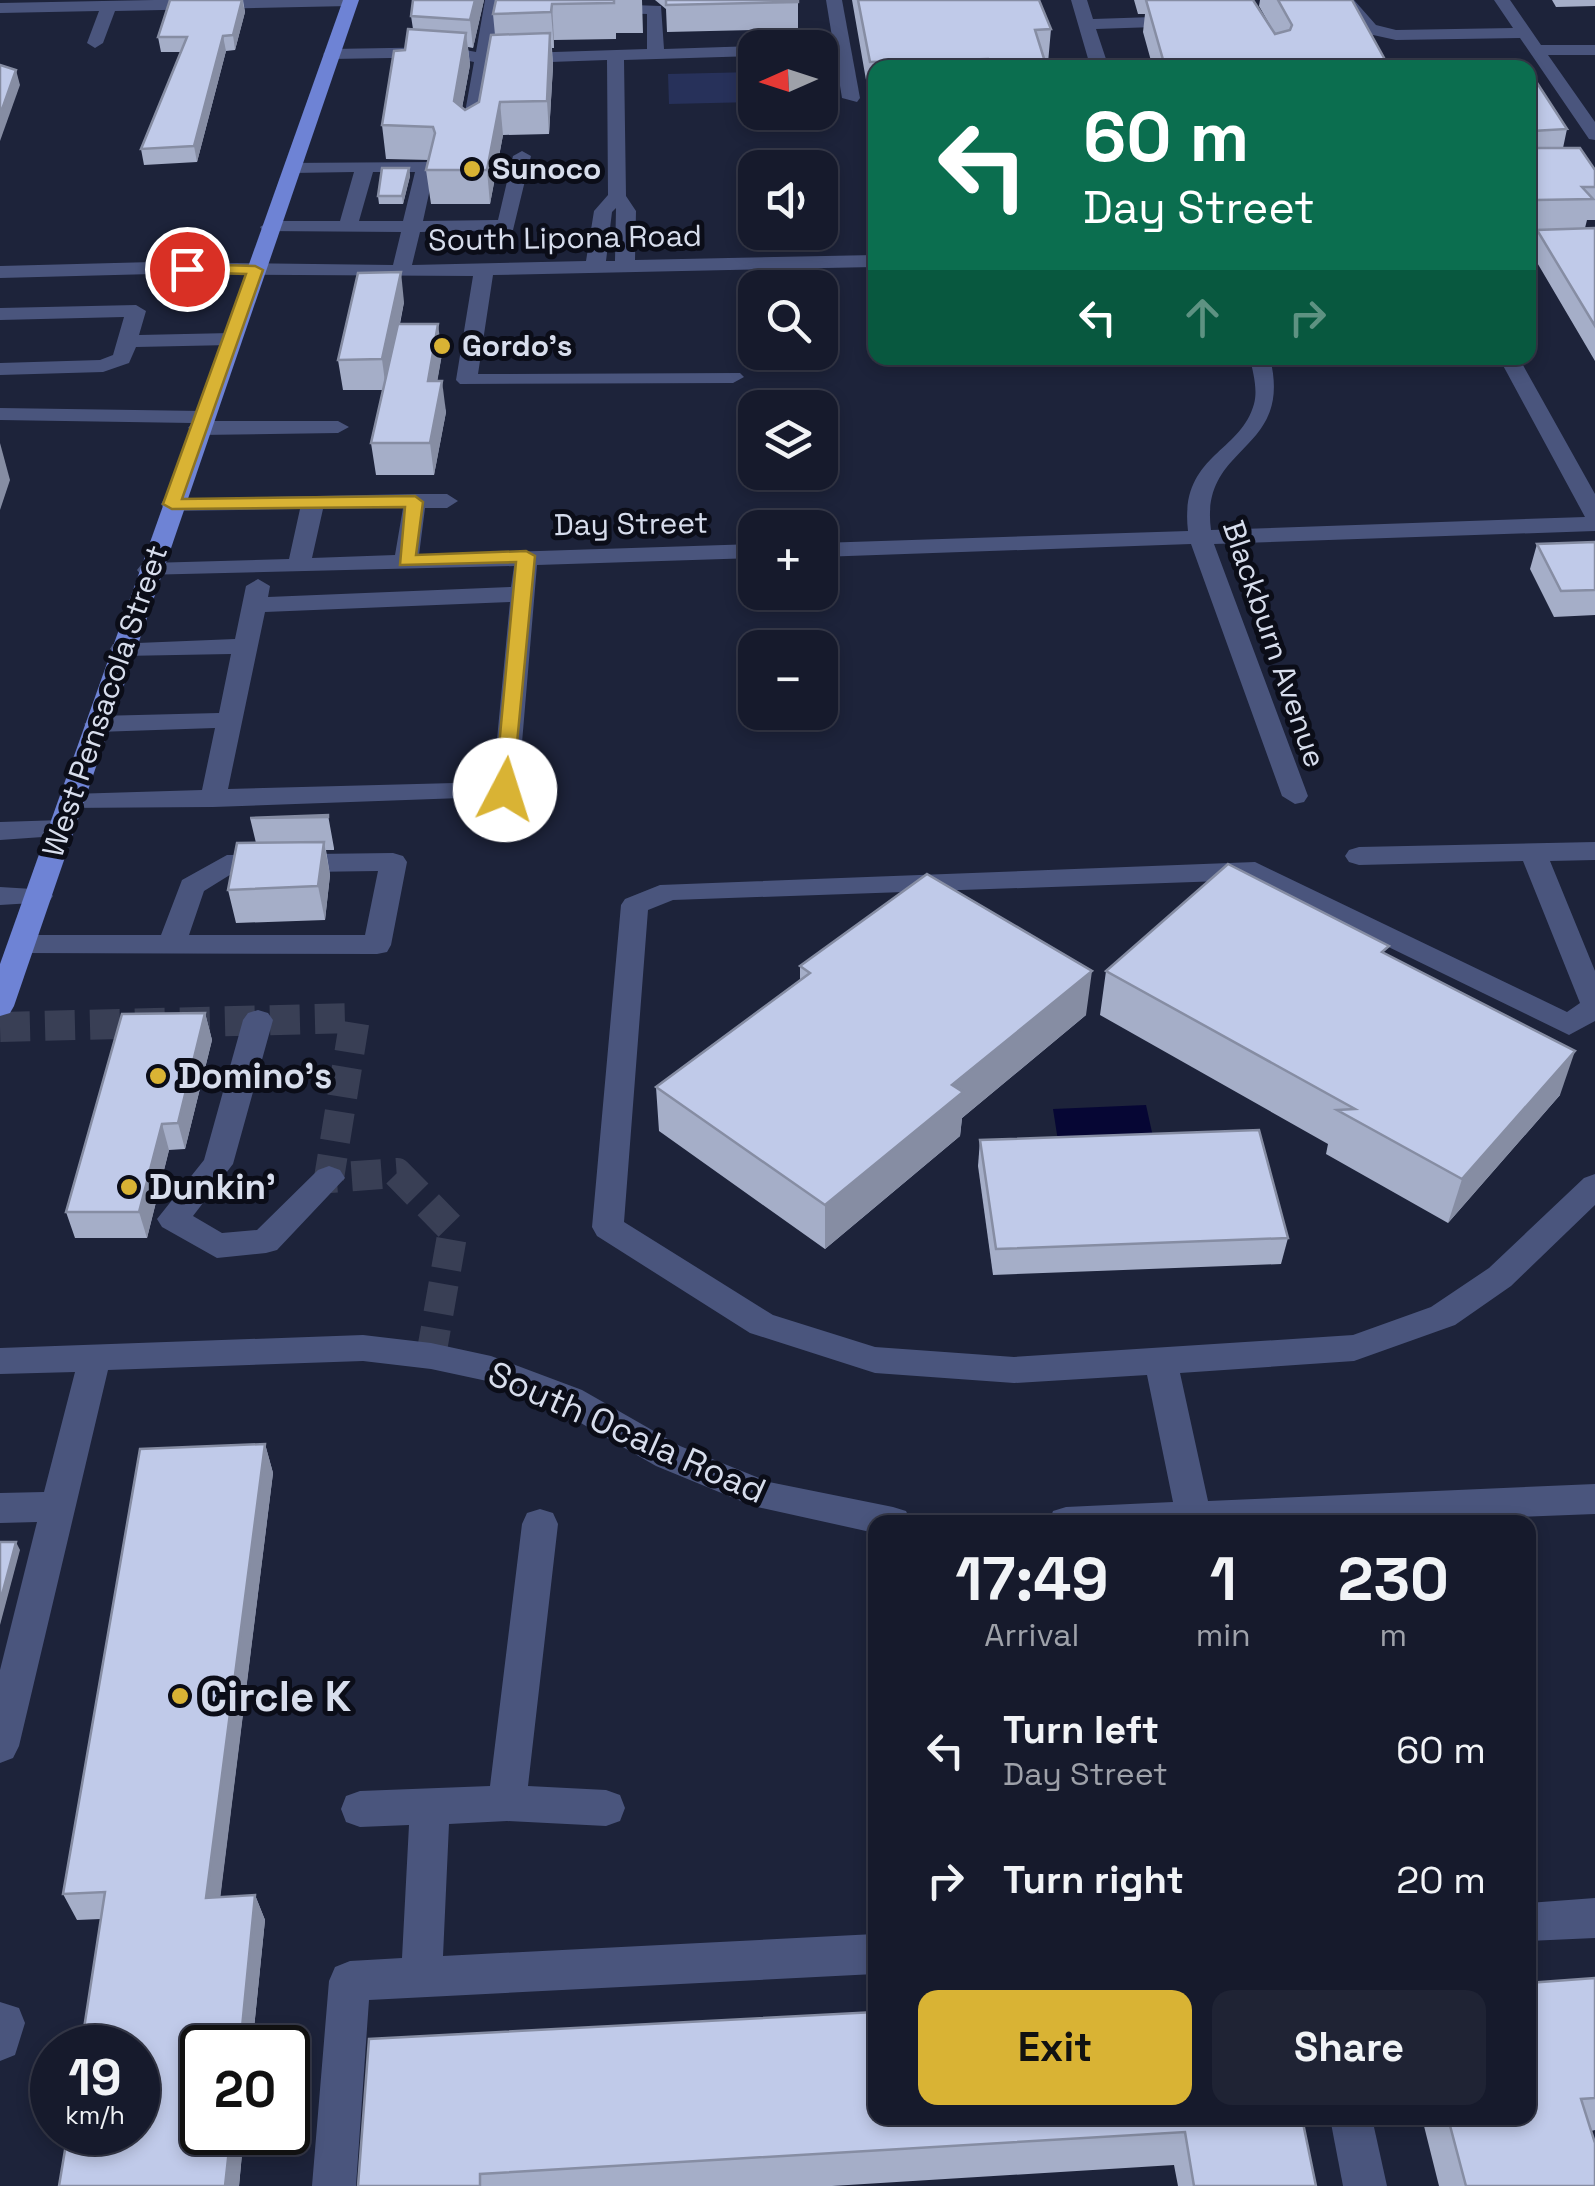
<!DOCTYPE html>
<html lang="en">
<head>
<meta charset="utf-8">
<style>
  :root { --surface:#161a2c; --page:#1f2334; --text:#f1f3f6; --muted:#9ea1a9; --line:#353848; --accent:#d9b334 }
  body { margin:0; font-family:"Space Grotesk",sans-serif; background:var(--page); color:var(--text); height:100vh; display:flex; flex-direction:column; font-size:38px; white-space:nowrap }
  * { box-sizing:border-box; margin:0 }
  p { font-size:32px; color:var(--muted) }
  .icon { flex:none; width:55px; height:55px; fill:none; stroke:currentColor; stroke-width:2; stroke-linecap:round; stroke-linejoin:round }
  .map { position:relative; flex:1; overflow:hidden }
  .sheet { position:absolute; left:868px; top:1515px; width:668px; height:610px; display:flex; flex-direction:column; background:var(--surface); border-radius:20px; box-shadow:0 5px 15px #0003,0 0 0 2px var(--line) }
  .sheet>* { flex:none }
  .top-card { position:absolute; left:868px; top:60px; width:668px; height:305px; border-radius:20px; box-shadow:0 5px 15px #0003,0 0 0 2px var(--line); background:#0b6e4f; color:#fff; overflow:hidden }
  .needle { width:65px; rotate:267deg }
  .fabs { position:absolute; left:738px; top:30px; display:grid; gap:20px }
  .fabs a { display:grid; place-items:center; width:100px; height:100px; border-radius:20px; background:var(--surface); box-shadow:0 5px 15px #0003,0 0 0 2px var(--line); font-size:50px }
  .speed { position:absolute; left:30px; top:2025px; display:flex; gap:20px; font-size:50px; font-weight:700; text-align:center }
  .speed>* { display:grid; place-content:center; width:130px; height:130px; border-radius:50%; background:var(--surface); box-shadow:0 5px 15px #0003,0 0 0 2px var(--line); line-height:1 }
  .speed small { font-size:25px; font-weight:400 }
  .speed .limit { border:5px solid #111; border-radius:15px; background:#fff; color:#111 }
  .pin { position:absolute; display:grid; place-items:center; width:85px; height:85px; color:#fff; margin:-42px; border:5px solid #fff; border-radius:50%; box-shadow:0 2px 10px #0007 }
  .me { position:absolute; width:110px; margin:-55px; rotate:5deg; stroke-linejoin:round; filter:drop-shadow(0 0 8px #0008) }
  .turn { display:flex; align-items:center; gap:35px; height:210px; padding:0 50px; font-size:45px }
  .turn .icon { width:130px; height:130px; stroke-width:2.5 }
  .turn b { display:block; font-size:70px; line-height:85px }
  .lanes { display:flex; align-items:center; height:95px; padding:0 50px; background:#0003; justify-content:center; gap:50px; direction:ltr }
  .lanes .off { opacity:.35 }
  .eta { display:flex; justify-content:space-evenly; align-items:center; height:170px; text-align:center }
  .eta b { font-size:60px; font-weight:700; line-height:70px }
  .action { display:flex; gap:20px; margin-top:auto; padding:20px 50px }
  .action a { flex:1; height:115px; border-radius:20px; background:var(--accent); color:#111; font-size:40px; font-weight:700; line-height:115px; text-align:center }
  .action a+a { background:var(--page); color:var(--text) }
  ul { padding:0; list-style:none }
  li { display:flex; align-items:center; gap:30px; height:130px; padding:0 50px }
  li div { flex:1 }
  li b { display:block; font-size:38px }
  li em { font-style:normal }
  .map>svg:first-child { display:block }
  .green { fill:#27315a }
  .water { fill:#060634 }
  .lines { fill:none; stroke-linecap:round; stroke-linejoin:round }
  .minor-tunnel { stroke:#393f55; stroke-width:30; stroke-dasharray:30 15; stroke-linecap:butt }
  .minor { fill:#4a557d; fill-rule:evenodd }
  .major { fill:#6e83d5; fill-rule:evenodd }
  .wall { fill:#a5aec8 }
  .shaded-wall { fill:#868da3 }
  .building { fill:#c0cae9; stroke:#868da3; stroke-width:2.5 }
  .route { fill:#d9b334; stroke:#8d7422; stroke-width:2.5 }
  .poi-dot { fill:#d9b334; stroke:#0b0d18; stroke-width:4 }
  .labels { text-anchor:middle; stroke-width:10; stroke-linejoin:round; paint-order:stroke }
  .far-poi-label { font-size:30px; font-weight:bold; fill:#d7ddec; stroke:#0b0d18; text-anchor:start }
  .far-street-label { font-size:30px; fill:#d7ddec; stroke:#0b0d18 }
  .poi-label { font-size:35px; font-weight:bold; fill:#d7ddec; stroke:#0b0d18; text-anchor:start }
  .street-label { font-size:35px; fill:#d7ddec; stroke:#0b0d18 }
  .near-poi-label { font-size:42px; font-weight:bold; fill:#d7ddec; stroke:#0b0d18; text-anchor:start }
</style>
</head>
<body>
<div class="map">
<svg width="1595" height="2186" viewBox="0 0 1595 2186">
  <rect width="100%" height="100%" fill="#1d233a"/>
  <polygon class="green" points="755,72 755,102 669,104 668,74"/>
  <polygon class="water" points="1146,1105 1153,1137 1058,1141 1053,1109"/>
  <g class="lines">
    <polyline class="minor-tunnel" points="0,1027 355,1018 329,1178 397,1173 453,1230 431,1356"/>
    <g class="minor">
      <polygon points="154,0 357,0 358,1 350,6 115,11 103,43 95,48 87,43 99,11 0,13 0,3"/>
      <path d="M 485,0 L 501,0 L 492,54 L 647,49 L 647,14 L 598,12 L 598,6 L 604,4 L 661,6 L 664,49 L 755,46 L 761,48 L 755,48 L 755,56 L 624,60 L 626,196 L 636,211 L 635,260 L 875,255 L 875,267 L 493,275 L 478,374 L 740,373 L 744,377 L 733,383 L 460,384 L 456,380 L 473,276 L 153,274 L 0,278 L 0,266 L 153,262 L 393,265 L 401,232 L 263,231 L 260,227 L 270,221 L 340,221 L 354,172 L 292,173 L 285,171 L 285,163 L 433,162 L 435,166 L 423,221 L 498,220 L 513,156 L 522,151 L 531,156 L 513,230 L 420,232 L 412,265 L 586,261 L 594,211 L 608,195 L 607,60 L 491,64 L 479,135 L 470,140 L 461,135 L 474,62 L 450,57 L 331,59 L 323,54 L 331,49 L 450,47 L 476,52 ZM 373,172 L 415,172 L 403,221 L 359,221 ZM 616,208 L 615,261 L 606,261 L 612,212 Z"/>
      <polygon points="826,0 842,0 860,98 857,102 842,98"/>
      <polygon points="1071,0 1087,0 1093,19 1184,16 1192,21 1184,26 1096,29 1107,62 1098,67 1089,62"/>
      <polygon points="1337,0 1354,0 1376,25 1396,30 1513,28 1494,0 1510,0 1541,45 1595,45 1595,55 1548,55 1595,122 1595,140 1589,139 1520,38 1396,40 1364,33"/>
      <polygon points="1595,236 1595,248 1528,250 1528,238"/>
      <polygon points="136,305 146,311 139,335 231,333 241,339 231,345 136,347 129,363 103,372 0,375 0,363 100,360 113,355 124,317 0,320 0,308"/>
      <path d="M 1250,358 L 1270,358 C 1294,454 1199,443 1211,530 L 1585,517 L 1499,358 L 1519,358 L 1595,494 L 1595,531 L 1214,544 L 1308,796 L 1304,802 L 1295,804 L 1282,796 L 1191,544 L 820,557 L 820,543 L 1188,531 C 1179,455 1240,454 1254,404 C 1258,389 1253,373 1250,358 Z"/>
      <polygon points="0,408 203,411 211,412 214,417 211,421 338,421 349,427 338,433 199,435 188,428 192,423 0,420"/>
      <path d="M 415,494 L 447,494 L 458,501 L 447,508 L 425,508 L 419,555 L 755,544 L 755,558 L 537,565 L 518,790 L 514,796 L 213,807 L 62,808 L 58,802 L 71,794 L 202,790 L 215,728 L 97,732 L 84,724 L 97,716 L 219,713 L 231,654 L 122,656 L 110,649 L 113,644 L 235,639 L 246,586 L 258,579 L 270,586 L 268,597 L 511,587 L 514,566 L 141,575 L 137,570 L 141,565 L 149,563 L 289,559 L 300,509 L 172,511 L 164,509 L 161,504 L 164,499 ZM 403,508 L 395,555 L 312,558 L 323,509 ZM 510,602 L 493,782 L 228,789 L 265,612 Z"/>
      <polygon points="62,820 71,823 75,829 71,835 0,840 0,822"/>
      <polygon points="1595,842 1595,860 1550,861 1595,971 1595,1021 1569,1035 1251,880 673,900 648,910 624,1222 773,1315 875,1347 1014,1357 1353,1335 1431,1307 1489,1268 1584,1178 1595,1174 1595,1205 1511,1286 1455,1325 1354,1361 1180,1373 1208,1501 1595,1484 1595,1514 1396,1522 1049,1522 1053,1511 1066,1507 1173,1502 1147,1375 1014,1383 875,1373 750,1333 597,1236 592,1227 621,905 625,899 660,885 1255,862 1567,1012 1580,1003 1523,861 1359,865 1349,862 1345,856 1349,850 1359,847"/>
      <path d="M 393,853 L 403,856 L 407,862 L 391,945 L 387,952 L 377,954 L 22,953 L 12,951 L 8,944 L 12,937 L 22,935 L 161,935 L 182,880 L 227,855 ZM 378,871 L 365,935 L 189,935 L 204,891 L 233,873 Z"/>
      <polygon points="0,887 49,890 53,896 49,902 0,905"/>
      <polygon points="258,1010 268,1013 273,1020 233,1164 193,1216 222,1233 257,1230 318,1170 329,1166 340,1170 345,1178 277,1250 266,1253 217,1258 162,1227 157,1219 204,1160 243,1020 248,1013"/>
      <polygon points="363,1335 431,1343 491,1356 582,1390 680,1446 769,1482 893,1507 906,1511 911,1522 875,1522 875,1533 753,1506 656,1466 558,1410 487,1381 431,1369 363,1361 108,1370 19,1746 13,1758 0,1763 0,1670 37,1522 0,1523 0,1493 44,1492 75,1372 0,1374 0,1348"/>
      <polygon points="540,1509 553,1513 558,1524 528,1786 606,1790 620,1795 625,1808 620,1821 606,1826 507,1821 449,1824 443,1956 875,1934 875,1974 369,2000 356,2186 312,2186 329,1981 335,1967 350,1961 402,1958 409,1825 360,1827 346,1822 341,1809 346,1796 360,1791 490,1786 522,1524 527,1513"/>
      <polygon points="1595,1898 1595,1938 1528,1941 1528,1903"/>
      <polygon points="0,2002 19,2008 25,2023 15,2055 0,2061"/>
      <polygon points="1330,2118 1372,2118 1387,2186 1343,2186"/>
    </g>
    <polygon class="major" points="343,0 359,0 14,1006 10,1013 0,1016 0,964"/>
  </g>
  <g class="wall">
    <polygon points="170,0 243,0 245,12 235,50 226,51 197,162 144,165 141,149 181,52 161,52 158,37"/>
    <polygon points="413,0 484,0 473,48 468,47 470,65 462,108 465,110 479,102 495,35 493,14 496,0 798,0 798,29 667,32 666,9 655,0 642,0 643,33 616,33 616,39 554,40 554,48 552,48 553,66 549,134 503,135 490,204 431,204 426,170 429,160 386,159 382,125 413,29 411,16"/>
    <polygon points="852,0 1039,0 1051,29 1048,63 1045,63 1047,68 875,68 875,97 869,97"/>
    <polygon points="1134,0 1253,0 1275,34 1259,6 1260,0 1352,0 1388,65 1526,68 1153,68 1143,32 1145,14 1138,14"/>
    <polygon points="1552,0 1595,0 1595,6 1556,7"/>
    <polygon points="1528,69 1567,129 1563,148 1595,170 1595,220 1587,220 1585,228 1595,228 1595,361 1532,254 1536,234 1528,235"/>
    <polygon points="409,168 410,176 403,204 379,204 378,196"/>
    <polygon points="404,302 400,324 442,354 437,381 446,412 434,475 376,475 371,443 383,390 343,390 338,360"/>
    <polygon points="1595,542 1595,615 1554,617 1530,569 1537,544"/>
    <polygon points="328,815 334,848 334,850 326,850 330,875 325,920 236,923 228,890 256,843 250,818"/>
    <polygon points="1386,954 1560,1095 1448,1223 1326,1154 1328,1144 1100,1015 1106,971"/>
    <polygon points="800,966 1086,1015 962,1118 960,1136 825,1249 659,1131 656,1087 800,980"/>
    <polygon points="205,1013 212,1040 185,1149 169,1150 147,1238 75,1238 66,1212"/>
    <polygon points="980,1140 1288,1238 1281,1264 993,1275 978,1166"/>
    <polygon points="265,1444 273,1473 220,1897 255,1895 265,1920 252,2048 202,2048 202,2132 244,2132 239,2186 59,2186 68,2132 138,2132 138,2048 81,2048 101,1919 77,1920 63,1894 140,1449"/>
    <polygon points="1595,1978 1595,2130 1591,2131 1595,2186 1439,2186 1422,2118 1528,2118"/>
    <polygon points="369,2039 1302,2118 1316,2186 1178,2186 1174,2165 832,2186 358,2186"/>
  </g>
  <g class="shaded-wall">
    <polygon points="242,0 245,12 235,50 233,35"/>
    <polygon points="475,0 484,0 473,48 470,20"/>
    <polygon points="552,4 554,40 554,48 551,12"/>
    <polygon points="466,33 470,65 457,134 454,101"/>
    <polygon points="550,33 553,66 549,134 547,101"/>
    <polygon points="223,36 226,51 197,162 194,146"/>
    <polygon points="16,70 20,85 0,141 0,115"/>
    <polygon points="500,102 503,135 490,204 487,170"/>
    <polygon points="409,168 410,176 403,204 402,196"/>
    <polygon points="1536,200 1528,235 1528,227 1532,207"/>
    <polygon points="401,272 404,302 386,390 382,359"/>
    <polygon points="438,324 442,354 432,412 428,381"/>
    <polygon points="442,381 446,412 434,475 430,443"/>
    <polygon points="0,443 10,480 0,510"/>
    <polygon points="324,842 330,875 325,920 318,886"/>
    <polygon points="1092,971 1086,1015 962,1118 960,1136 825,1249 825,1205 952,1085"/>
    <polygon points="205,1013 212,1040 185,1149 178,1123"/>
    <polygon points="1575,1051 1560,1095 1448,1223 1462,1179"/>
    <polygon points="162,1124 169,1150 147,1238 139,1212"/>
    <polygon points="265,1444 273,1473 217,1924 206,1898"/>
    <polygon points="16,1542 20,1550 0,1625 0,1602"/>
    <polygon points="255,1895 265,1920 252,2048 240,2048"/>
    <polygon points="231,2132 244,2132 239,2186 225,2186"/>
  </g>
  <g class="building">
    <polygon points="170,0 242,0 233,35 223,36 194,146 141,149 187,37 158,37"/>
    <polygon points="413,0 475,0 470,20 411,16"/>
    <polygon points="496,0 614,0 614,3 552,4 551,12 493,14"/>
    <polygon points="666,0 798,0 798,2 666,5"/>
    <polygon points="858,0 1039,0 1051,29 1035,30 1047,68 991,68 988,59 870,62"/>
    <polygon points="1146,0 1253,0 1275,34 1290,30 1292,25 1278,0 1352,0 1388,65 1523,62 1526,68 1268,68 1265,61 1164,63"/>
    <polygon points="408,29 466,33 454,101 465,110 479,102 491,35 550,33 547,101 500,102 487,170 426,170 435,133 433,127 382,125 394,51 405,50"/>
    <polygon points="0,65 16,70 0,115"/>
    <polygon points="1528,69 1567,129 1533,131 1533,148 1580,148 1595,170 1595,187 1582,187 1593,199 1536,200 1532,207 1528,199"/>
    <polygon points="382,168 409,168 402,196 378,196"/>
    <polygon points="1595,228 1595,326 1537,230"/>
    <polygon points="401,272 382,359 338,360 358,273"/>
    <polygon points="398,324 438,324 428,381 442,381 430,443 371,443"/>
    <polygon points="1595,542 1595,590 1561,591 1537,544"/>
    <polygon points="328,815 328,817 250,818"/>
    <polygon points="324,842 318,886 228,890 237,843"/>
    <polygon points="1228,864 1389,946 1382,952 1575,1051 1462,1179 1337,1110 1355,1109 1106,971"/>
    <polygon points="927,874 1092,971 952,1085 963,1092 825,1205 656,1087 810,973 800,966"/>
    <polygon points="205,1013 178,1123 162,1124 139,1212 66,1212 122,1014"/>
    <polygon points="1259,1130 1288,1238 996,1249 980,1140"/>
    <polygon points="265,1444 206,1898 255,1895 240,2048 202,2048 202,2132 231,2132 225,2186 59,2186 68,2132 138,2132 138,2048 81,2048 105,1892 63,1894 140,1449"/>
    <polygon points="0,1542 16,1542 0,1602"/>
    <polygon points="1595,1978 1595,2098 1581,2099 1595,2143 1595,2186 1466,2186 1448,2118 1528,2118 1528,1983"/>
    <polygon points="875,2012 875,2118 1302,2118 1316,2186 1194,2186 1185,2132 480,2174 480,2186 358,2186 369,2039"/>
  </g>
  <polygon class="route" points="187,264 255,266 263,270 182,499 415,496 423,502 416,555 526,551 535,556 512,795 505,796 495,790 516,562 400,565 405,507 172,509 163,504 246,274 181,272 179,269"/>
  <g class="poi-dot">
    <circle cx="472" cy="169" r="10"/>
    <circle cx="442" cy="346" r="10"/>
    <circle cx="158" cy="1076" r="10"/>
    <circle cx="129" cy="1187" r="10"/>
    <circle cx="180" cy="1696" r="10"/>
  </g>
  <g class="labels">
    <g class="far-poi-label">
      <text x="492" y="179">Sunoco</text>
      <text x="462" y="356">Gordo's</text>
    </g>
    <g class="far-street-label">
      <text transform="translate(565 238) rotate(-1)" y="10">South Lipona Road</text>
      <text transform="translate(631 524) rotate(-1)" y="10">Day Street</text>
      <text transform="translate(1274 644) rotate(71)" y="10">Blackburn Avenue</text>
      <text transform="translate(105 701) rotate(-71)" y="10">West Pensacola Street</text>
    </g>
    <g class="poi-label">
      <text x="178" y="1088">Domino's</text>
      <text x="149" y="1199">Dunkin'</text>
    </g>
    <g class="street-label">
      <text transform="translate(627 1432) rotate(24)" y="12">South Ocala Road</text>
    </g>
    <g class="near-poi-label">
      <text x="200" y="1711">Circle K</text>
    </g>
  </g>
</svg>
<div class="fabs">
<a><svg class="needle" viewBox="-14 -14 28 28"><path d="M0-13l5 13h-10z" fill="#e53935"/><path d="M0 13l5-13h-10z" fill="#9ea1a9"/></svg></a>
<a><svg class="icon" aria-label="sound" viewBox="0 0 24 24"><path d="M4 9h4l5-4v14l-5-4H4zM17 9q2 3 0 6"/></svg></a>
<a><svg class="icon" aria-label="search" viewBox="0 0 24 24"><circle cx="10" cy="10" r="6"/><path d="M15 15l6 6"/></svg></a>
<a><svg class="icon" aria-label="layers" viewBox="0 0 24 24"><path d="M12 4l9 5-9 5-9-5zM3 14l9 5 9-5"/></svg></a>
<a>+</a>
<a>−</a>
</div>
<div class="speed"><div>19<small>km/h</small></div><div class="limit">20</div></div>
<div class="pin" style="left:187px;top:269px;background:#d93025"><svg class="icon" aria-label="arrive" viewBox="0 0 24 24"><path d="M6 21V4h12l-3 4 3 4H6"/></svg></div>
<svg class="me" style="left:505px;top:790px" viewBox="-20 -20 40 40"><circle r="19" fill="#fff"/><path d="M0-13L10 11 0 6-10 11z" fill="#d9b334"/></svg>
<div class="top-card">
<div class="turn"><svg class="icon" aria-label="left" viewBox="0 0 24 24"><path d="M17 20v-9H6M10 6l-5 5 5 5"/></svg><div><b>60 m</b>Day Street</div></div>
<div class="lanes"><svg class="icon" aria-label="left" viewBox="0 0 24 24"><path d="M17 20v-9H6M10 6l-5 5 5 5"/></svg><svg class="icon off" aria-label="ahead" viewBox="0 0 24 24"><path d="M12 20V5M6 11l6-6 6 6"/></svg><svg class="icon off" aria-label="right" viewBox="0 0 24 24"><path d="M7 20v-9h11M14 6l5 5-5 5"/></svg></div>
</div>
<section class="sheet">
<div class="eta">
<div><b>17:49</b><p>Arrival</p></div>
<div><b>1</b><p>min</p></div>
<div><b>230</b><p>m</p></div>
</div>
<ul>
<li><svg class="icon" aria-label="left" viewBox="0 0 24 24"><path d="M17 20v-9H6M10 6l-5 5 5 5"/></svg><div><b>Turn left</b><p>Day Street</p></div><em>60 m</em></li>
<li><svg class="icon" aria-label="right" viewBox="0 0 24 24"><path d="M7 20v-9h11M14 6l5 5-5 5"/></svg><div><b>Turn right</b></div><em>20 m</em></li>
</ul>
<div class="action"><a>Exit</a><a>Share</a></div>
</section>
</div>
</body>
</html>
